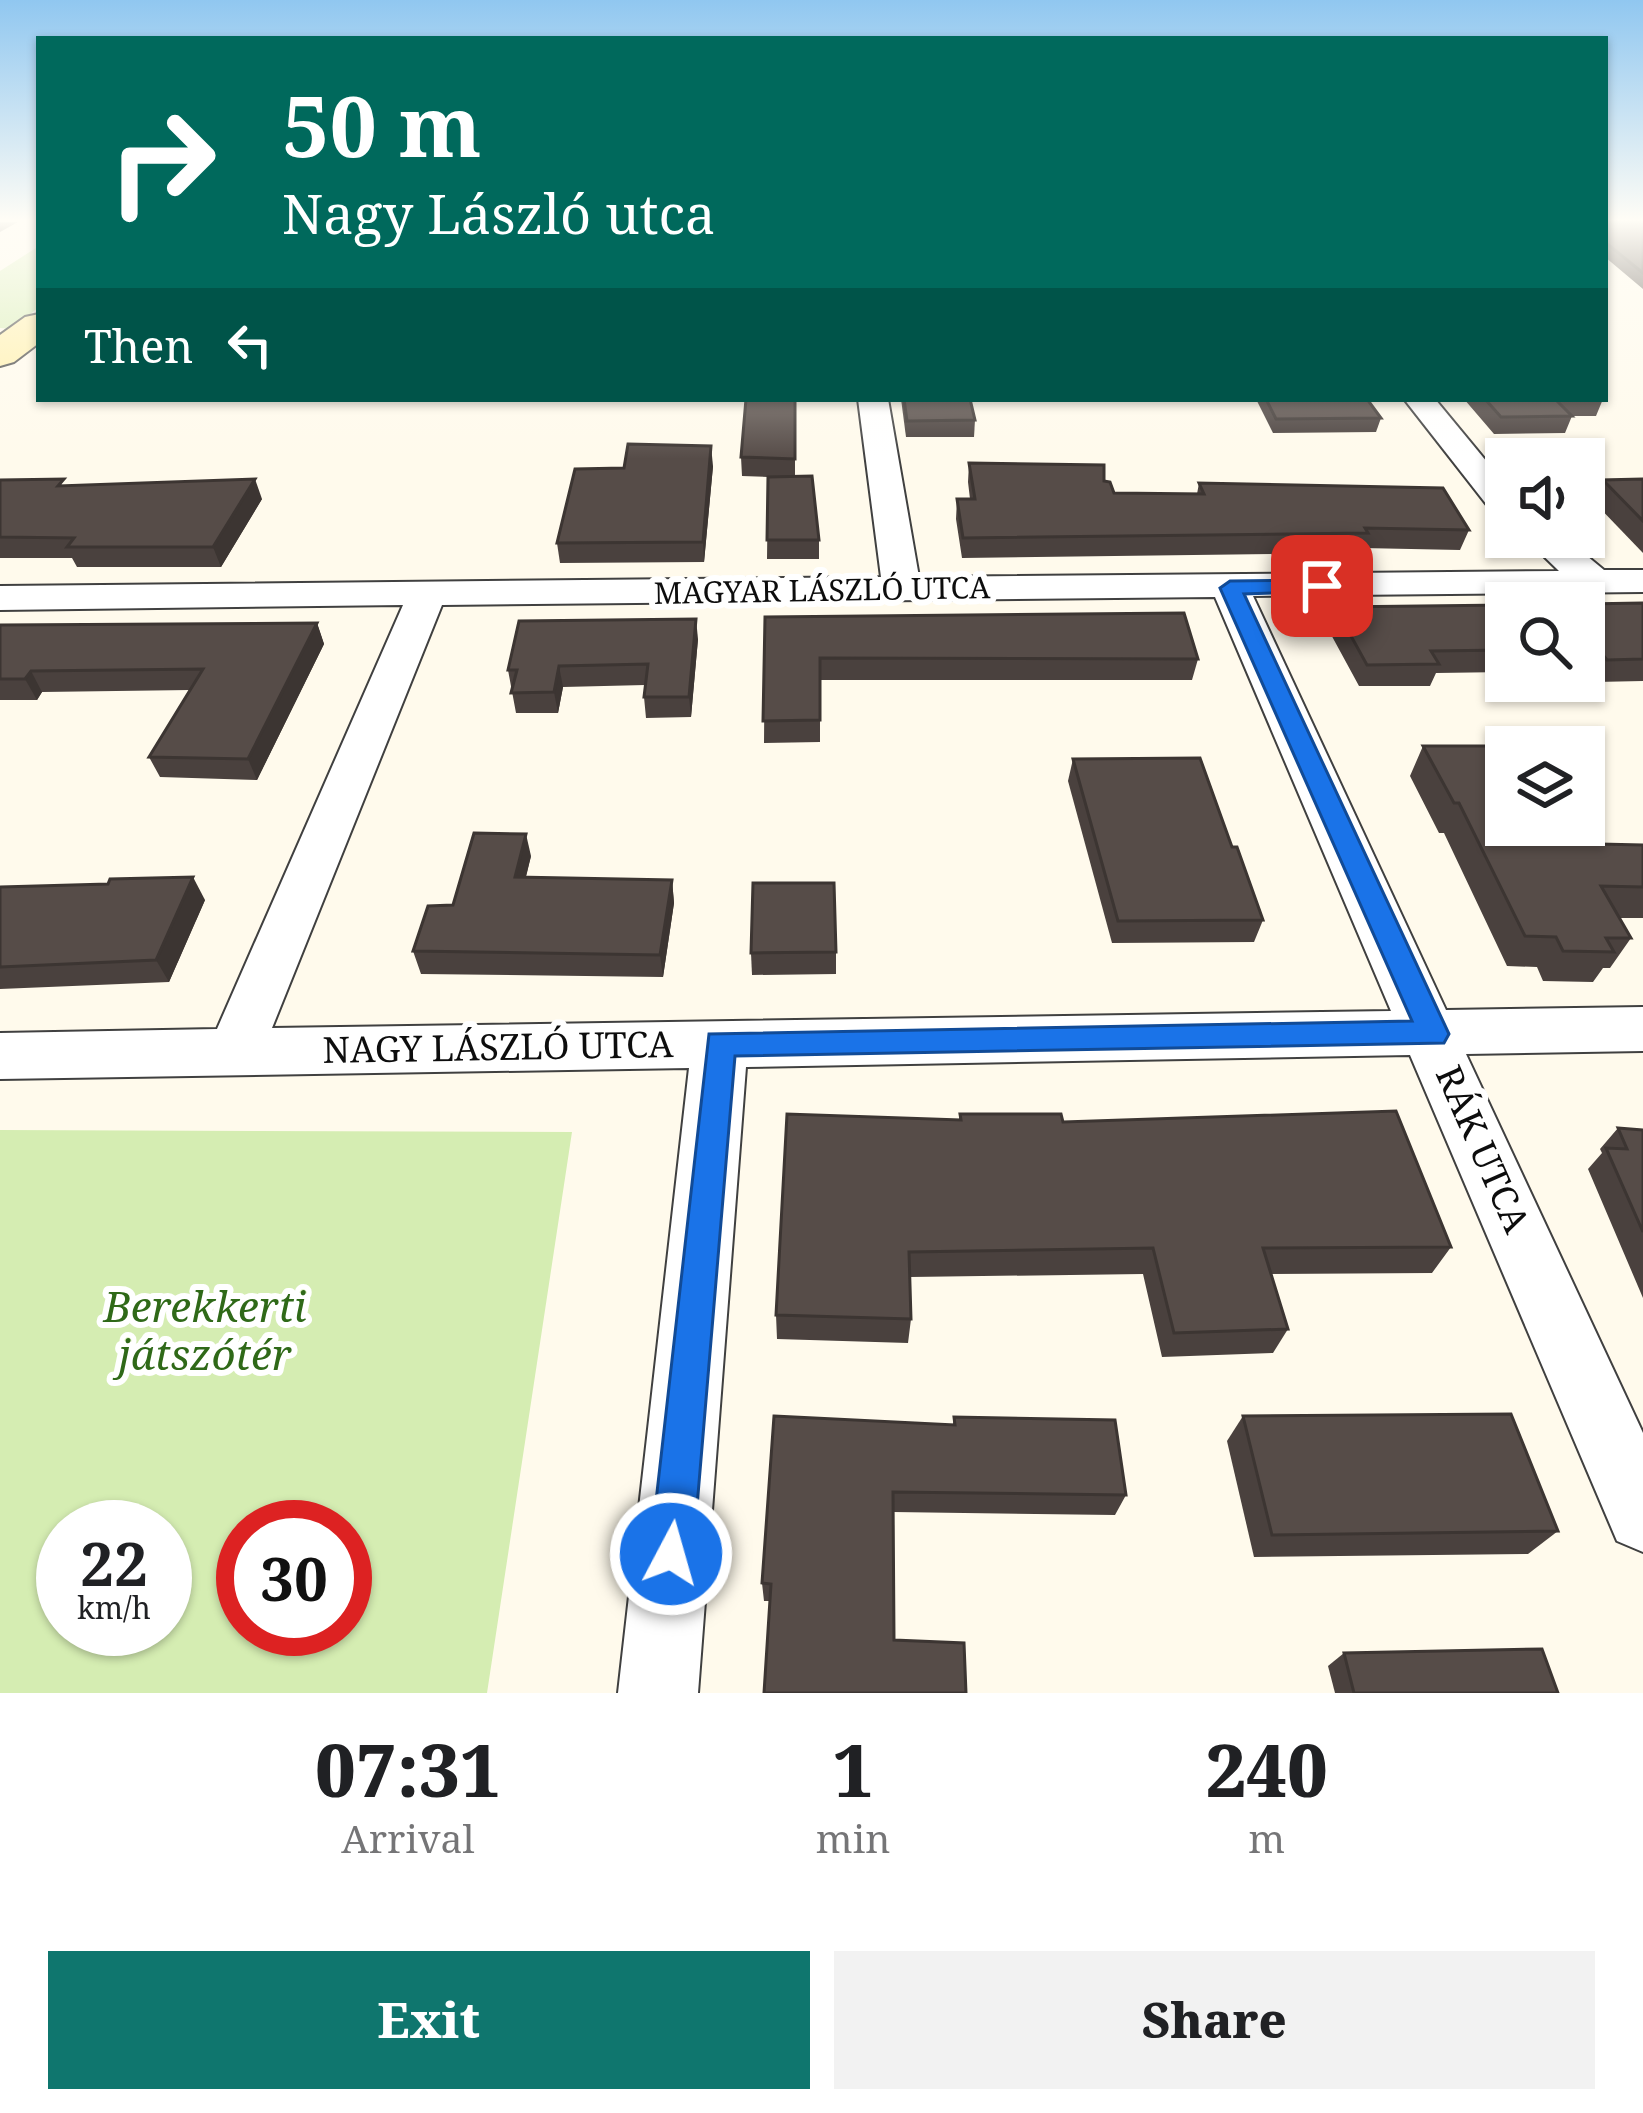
<!DOCTYPE html>
<html lang="en">
<head>
<meta charset="utf-8">
<style>
  :root { --surface:#fff; --page:#f2f2f2; --text:#202124; --muted:#757577; --accent:#0f766e }
  body { margin:0; font-family:"Noto Serif",serif; background:var(--page); color:var(--text); height:100vh; display:flex; flex-direction:column; font-size:45px; white-space:nowrap }
  * { box-sizing:border-box; margin:0 }
  p { font-size:39px; color:var(--muted) }
  .icon { flex:none; width:66px; height:66px; fill:none; stroke:currentColor; stroke-width:2; stroke-linecap:round; stroke-linejoin:round }
  .map { position:relative; height:1693px; overflow:hidden }
  .panel { display:flex; flex-direction:column; background:var(--surface); flex:1 }
  .panel>* { flex:none }
  .hud { position:absolute; left:36px; top:36px; width:1572px; height:366px; border-radius:0px; box-shadow:0 3px 9px #0004; background:#00695c; color:#fff; overflow:hidden }
  .tools { position:absolute; left:1485px; top:438px; display:grid; gap:24px }
  .tools a { display:grid; place-items:center; width:120px; height:120px; border-radius:0px; background:var(--surface); box-shadow:0 3px 9px #0004; font-size:60px }
  .speed { position:absolute; left:36px; top:1500px; display:flex; gap:24px; font-size:60px; font-weight:700; text-align:center }
  .speed>* { display:grid; place-content:center; width:156px; height:156px; border-radius:50%; background:var(--surface); box-shadow:0 3px 9px #0004; line-height:1 }
  .speed small { font-size:30px; font-weight:400 }
  .speed .limit { border:18px solid #d22; background:#fff; color:#111 }
  .pin { position:absolute; display:grid; place-items:center; width:102px; height:102px; color:#fff; margin:-51px; border-radius:24px; box-shadow:0 6px 18px #0006 }
  .me { position:absolute; width:132px; margin:-66px; rotate:6deg; stroke-linejoin:round; filter:drop-shadow(0 0 9px #0008) }
  .turn { display:flex; align-items:center; gap:42px; height:252px; padding:0 48px; font-size:54px }
  .turn .icon { width:156px; height:156px; stroke-width:2.5 }
  .turn b { display:block; font-size:84px; line-height:102px }
  .then { display:flex; align-items:center; height:114px; padding:0 48px; background:#0003; gap:24px; font-size:45px }
  .eta { display:flex; justify-content:space-evenly; align-items:center; height:204px; text-align:center }
  .eta b { font-size:72px; font-weight:800; line-height:84px }
  .button { display:flex; gap:24px; margin-top:auto; padding:24px 48px }
  .button a { flex:1; height:138px; border-radius:0px; background:var(--accent); color:#fff; font-size:48px; font-weight:800; line-height:138px; text-align:center }
  .button a+a { background:var(--page); color:var(--text) }
  .map>svg:first-child { display:block }
  .green { fill:#d5edb2; fill-rule:evenodd }
  .lines { fill:none; stroke-linecap:round; stroke-linejoin:round }
  .minor-casing { stroke:#404040; stroke-width:4 }
  .secondary-casing { stroke:#2f2f2f; stroke-width:4 }
  .minor { fill:#fff; fill-rule:evenodd }
  .secondary { fill:#ffefa7; fill-rule:evenodd }
  .wall { fill:#4a413e }
  .shaded-wall { fill:#3c3532 }
  .building { fill:#564c48; stroke:#3c3532; stroke-width:3 }
  .route { fill:#1a73e8; stroke:#114b97; stroke-width:3 }
  .labels { text-anchor:middle; stroke-width:12; stroke-linejoin:round; paint-order:stroke }
  .far-street-label { font-size:30px; fill:#0d0d0d; stroke:#fff }
  .street-label { font-size:36px; fill:#0d0d0d; stroke:#fff }
  .near-park-label { font-size:42px; font-style:italic; fill:#2f6918; stroke:#fff }
</style>
</head>
<body>
<div class="map">
<svg width="1643" height="1693" viewBox="0 0 1643 1693">
  <rect width="100%" height="100%" fill="#fffaec"/>
  <g class="green">
    <polygon points="39,246 39,307 11,329 0,328 0,271"/>
    <path d="M 0,1130 L 572,1132 L 487,1693 L 0,1693 ZM 63,1527 L 165,1527 L 165,1629 L 63,1629 ZM 243,1527 L 345,1527 L 345,1629 L 243,1629 Z"/>
  </g>
  <g class="lines">
    <g class="minor-casing">
      <g id="minor">
        <path d="M 858,399 L 888,399 L 919,577 L 1559,571 L 1524,537 L 1564,537 L 1604,570 L 1643,570 L 1643,592 L 1253,596 L 1446,1010 L 1643,1007 L 1643,1051 L 1466,1054 L 1643,1433 L 1643,1552 L 1617,1541 L 1410,1055 L 746,1067 L 698,1693 L 618,1693 L 689,1068 L 0,1079 L 0,1033 L 217,1029 L 403,605 L 0,610 L 0,586 L 881,577 ZM 1215,597 L 1391,1011 L 272,1028 L 442,605 Z"/>
        <polygon points="1404,399 1435,399 1506,485 1506,517 1494,514"/>
      </g>
    </g>
    <g class="secondary-casing">
      <polygon id="secondary" points="39,314 39,343 14,362 0,366 0,335 25,317"/>
    </g>
    <use href="#minor" class="minor"/>
    <use href="#secondary" class="secondary"/>
  </g>
  <g class="wall">
    <polygon points="1605,222 1643,222 1643,289 1605,257"/>
    <polygon points="795,399 795,477 819,540 819,559 767,559 768,477 742,476 741,457"/>
    <polygon points="901,399 970,399 975,420 974,437 906,437"/>
    <polygon points="1256,399 1367,399 1381,418 1376,432 1273,433"/>
    <polygon points="1464,399 1603,399 1596,416 1572,416 1565,433 1494,434"/>
    <polygon points="969,463 1104,481 1114,493 1197,494 1199,483 1469,530 1460,550 1362,548 1361,553 962,558 956,519 957,499 970,499 968,482"/>
    <polygon points="713,466 704,562 560,563 557,543 624,468"/>
    <polygon points="1643,479 1643,553 1593,501 1603,480"/>
    <polygon points="0,480 67,486 262,499 221,567 77,567 72,558 0,558"/>
    <polygon points="1643,603 1643,681 1595,682 1587,671 1584,671 1584,604"/>
    <polygon points="1506,605 1506,672 1436,673 1430,686 1359,686 1328,629 1335,607"/>
    <polygon points="765,617 1198,659 1192,680 820,680 820,742 764,743"/>
    <polygon points="317,623 324,644 257,780 160,777 149,757 190,690 42,692 37,700 0,700 0,625"/>
    <polygon points="698,639 691,717 646,718 644,697 645,685 563,687 558,713 516,713 508,670"/>
    <polygon points="1423,746 1555,843 1643,845 1643,918 1619,918 1631,938 1610,968 1603,968 1593,982 1543,981 1537,967 1507,966 1444,833 1439,833 1410,776"/>
    <polygon points="1073,759 1263,920 1254,942 1112,943 1068,781"/>
    <polygon points="531,856 526,877 672,880 674,903 663,977 421,974 413,951 453,905"/>
    <polygon points="0,887 205,900 169,982 0,989"/>
    <polygon points="836,952 836,974 752,975 751,953"/>
    <polygon points="960,1114 1063,1122 1451,1247 1432,1273 1271,1274 1288,1329 1273,1353 1162,1357 1143,1274 910,1277 911,1319 908,1343 777,1339 776,1315 959,1120"/>
    <polygon points="1618,1128 1643,1130 1643,1298 1588,1169 1602,1153 1600,1149"/>
    <polygon points="1243,1416 1558,1531 1528,1554 1254,1557 1227,1441"/>
    <polygon points="954,1417 1126,1495 1115,1515 893,1512 894,1640 966,1693 770,1601 764,1601 762,1583 953,1425"/>
    <polygon points="1344,1653 1558,1693 1335,1693 1328,1666"/>
  </g>
  <g class="shaded-wall">
    <polygon points="0,222 18,222 0,232"/>
    <polygon points="711,446 713,466 704,562 703,542"/>
    <polygon points="255,479 262,499 221,567 213,547"/>
    <polygon points="696,619 698,639 691,717 689,697"/>
    <polygon points="317,623 324,644 257,780 248,759"/>
    <polygon points="559,666 563,687 558,713 554,692"/>
    <polygon points="31,671 42,692 37,700 25,679"/>
    <polygon points="526,834 531,856 520,899 515,877"/>
    <polygon points="193,877 205,900 169,982 156,960"/>
    <polygon points="672,880 674,903 663,977 660,955"/>
  </g>
  <g class="building">
    <polygon points="1605,222 1643,222 1643,273 1605,242"/>
    <polygon points="746,399 795,399 795,459 741,457"/>
    <polygon points="904,399 970,399 975,420 907,421"/>
    <polygon points="1266,399 1367,399 1381,418 1276,419"/>
    <polygon points="1485,399 1603,399 1556,400 1572,416 1501,417"/>
    <polygon points="628,444 711,446 703,542 557,543 575,469 624,468"/>
    <polygon points="969,463 1104,465 1104,481 1110,482 1114,493 1204,494 1199,483 1443,488 1469,530 1365,528 1368,533 963,538 957,499 975,499"/>
    <polygon points="812,476 819,540 767,540 768,477"/>
    <polygon points="64,479 58,486 255,479 213,547 67,547 74,538 0,537 0,480"/>
    <polygon points="1643,479 1643,521 1603,480"/>
    <polygon points="1643,603 1643,659 1607,660 1599,650 1584,650 1584,604"/>
    <polygon points="1506,605 1506,650 1431,651 1439,664 1367,665 1335,607"/>
    <polygon points="1184,613 1198,659 820,658 820,720 763,721 765,617"/>
    <polygon points="696,619 689,697 644,697 648,664 559,666 554,692 511,693 517,670 508,670 519,621"/>
    <polygon points="317,623 248,759 149,757 203,669 31,671 25,679 0,679 0,625"/>
    <polygon points="1423,746 1496,746 1506,762 1506,825 1544,825 1555,843 1643,845 1643,887 1601,886 1631,938 1606,938 1614,952 1563,951 1556,937 1525,936 1459,803 1454,803"/>
    <polygon points="1200,758 1232,847 1237,847 1263,920 1118,921 1073,759"/>
    <polygon points="474,833 526,834 515,877 672,880 660,955 413,951 428,906 453,905"/>
    <polygon points="193,877 156,960 0,967 0,887 108,884 110,879"/>
    <polygon points="753,883 834,883 836,952 751,953"/>
    <polygon points="1396,1111 1451,1247 1263,1248 1288,1329 1174,1333 1153,1248 909,1252 911,1319 776,1315 787,1114 961,1120 960,1114 1061,1114 1063,1122"/>
    <polygon points="1618,1128 1643,1130 1643,1232 1606,1148 1627,1149"/>
    <polygon points="1511,1414 1558,1531 1272,1535 1243,1416"/>
    <polygon points="774,1416 955,1425 954,1417 1115,1420 1126,1495 893,1492 894,1640 964,1643 966,1693 764,1693 771,1584 762,1583"/>
    <polygon points="1542,1649 1558,1693 1354,1693 1344,1653"/>
  </g>
  <linearGradient id="sky" x2="0" y2="1"><stop stop-color="#90c7f0"/><stop offset="0.48" stop-color="#fffdf6"/><stop offset="1" stop-color="#fffdf6" stop-opacity="0"/></linearGradient>
  <rect width="1643" height="459" fill="url(#sky)"/>
  <polygon class="route" points="1322,580 1332,586 1329,591 1244,594 1449,1034 1444,1043 735,1056 693,1554 686,1569 671,1575 656,1569 650,1554 709,1034 1412,1021 1220,588 1230,581"/>
  <g class="labels">
    <g class="far-street-label">
      <text transform="translate(822 591) rotate(-1)" y="10">MAGYAR LÁSZLÓ UTCA</text>
    </g>
    <g class="street-label">
      <text transform="translate(498 1047) rotate(-1)" y="13">NAGY LÁSZLÓ UTCA</text>
      <text transform="translate(1483 1149) rotate(66)" y="13">RÁK UTCA</text>
    </g>
    <g class="near-park-label">
      <text x="205" y="1322">Berekkerti<tspan x="205" dy="48">játszótér</tspan></text>
    </g>
  </g>
</svg>
<div class="tools">
<a><svg class="icon" aria-label="sound" viewBox="0 0 24 24"><path d="M4 9h4l5-4v14l-5-4H4zM17 9q2 3 0 6"/></svg></a>
<a><svg class="icon" aria-label="search" viewBox="0 0 24 24"><circle cx="10" cy="10" r="6"/><path d="M15 15l6 6"/></svg></a>
<a><svg class="icon" aria-label="layers" viewBox="0 0 24 24"><path d="M12 4l9 5-9 5-9-5zM3 14l9 5 9-5"/></svg></a>
</div>
<div class="speed"><div>22<small>km/h</small></div><div class="limit">30</div></div>
<div class="pin" style="left:1322px;top:586px;background:#d93025"><svg class="icon" aria-label="arrive" viewBox="0 0 24 24"><path d="M6 21V4h12l-3 4 3 4H6"/></svg></div>
<svg class="me" style="left:671px;top:1554px" viewBox="-20 -20 40 40"><circle r="17" fill="#1a73e8" stroke="#fff" stroke-width="3"/><path d="M0-11L8 9 0 5-8 9z" fill="#fff"/></svg>
<div class="hud">
<div class="turn"><svg class="icon" aria-label="right" viewBox="0 0 24 24"><path d="M7 20v-9h11M14 6l5 5-5 5"/></svg><div><b>50 m</b>Nagy László utca</div></div>
<div class="then">Then<svg class="icon" aria-label="left" viewBox="0 0 24 24"><path d="M17 20v-9H6M10 6l-5 5 5 5"/></svg></div>
</div>
</div>
<section class="panel">
<div class="eta">
<div><b>07:31</b><p>Arrival</p></div>
<div><b>1</b><p>min</p></div>
<div><b>240</b><p>m</p></div>
</div>
<div class="button"><a>Exit</a><a>Share</a></div>
</section>
</body>
</html>
